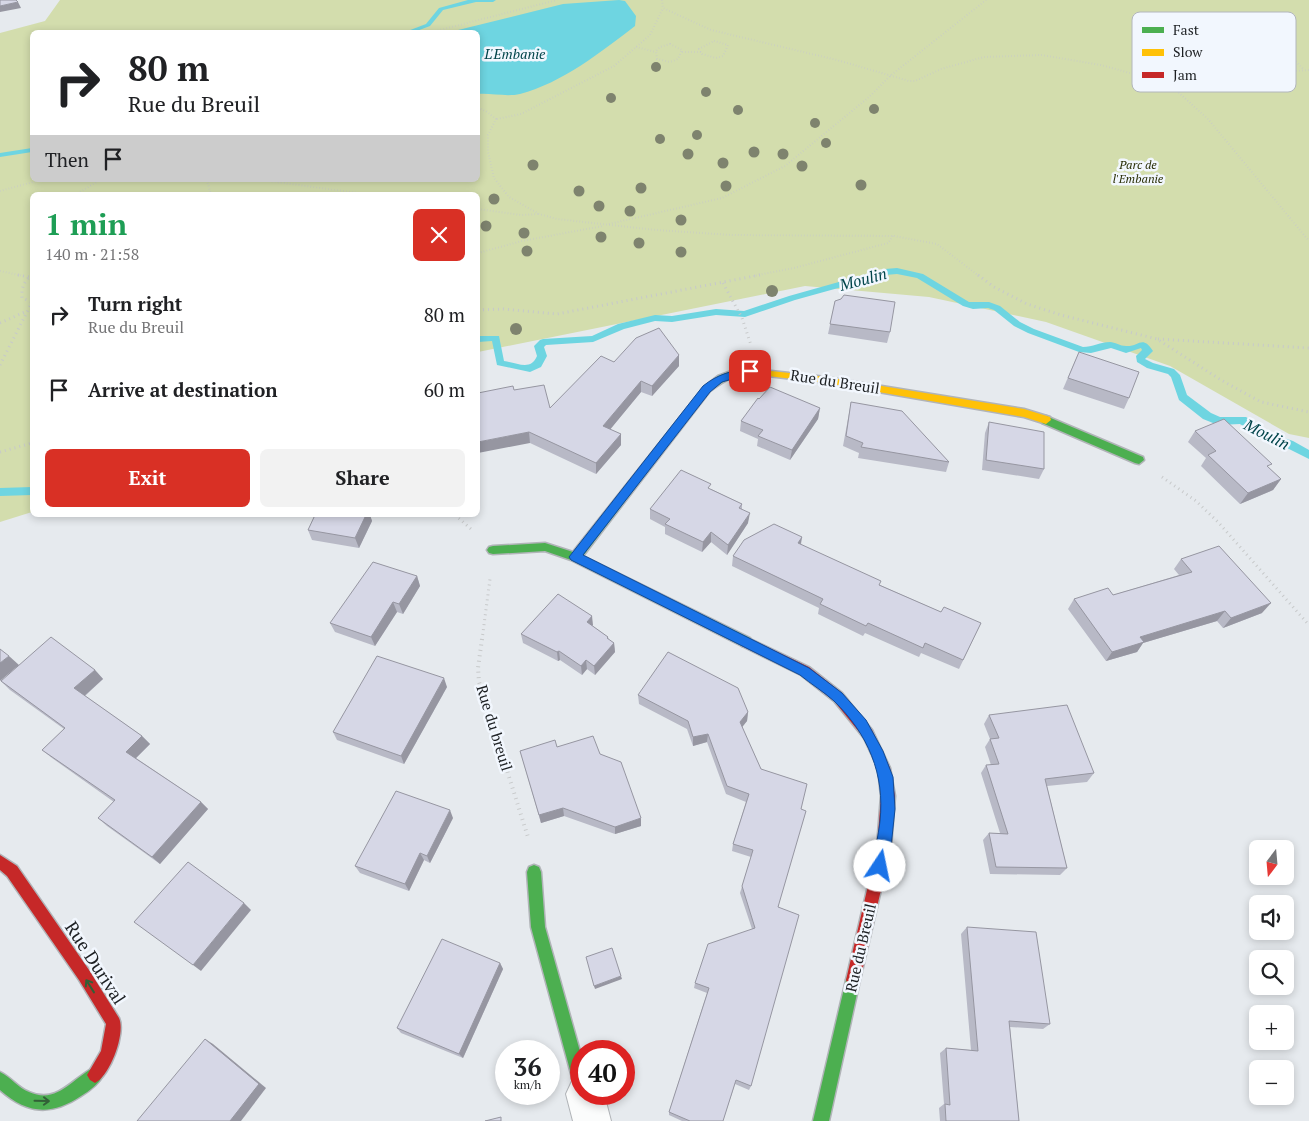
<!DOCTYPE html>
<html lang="en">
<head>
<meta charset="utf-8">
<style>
  :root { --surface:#fff; --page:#f2f2f2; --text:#202124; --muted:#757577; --accent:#d93025 }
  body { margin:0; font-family:"PT Serif",serif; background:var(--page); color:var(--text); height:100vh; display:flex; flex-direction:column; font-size:19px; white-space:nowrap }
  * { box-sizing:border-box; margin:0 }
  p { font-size:16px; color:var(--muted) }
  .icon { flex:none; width:28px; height:28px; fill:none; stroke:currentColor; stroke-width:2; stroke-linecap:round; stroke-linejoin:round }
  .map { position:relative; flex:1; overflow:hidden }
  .sheet { position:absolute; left:30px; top:192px; width:450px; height:325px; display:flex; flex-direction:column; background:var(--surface); border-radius:8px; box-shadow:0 2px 8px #0003 }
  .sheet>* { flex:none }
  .top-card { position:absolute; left:30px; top:30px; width:450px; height:152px; border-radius:8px; box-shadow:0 2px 8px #0003; background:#fff; color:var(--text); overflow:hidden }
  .needle { width:32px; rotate:196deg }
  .tools { position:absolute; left:1249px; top:840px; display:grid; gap:10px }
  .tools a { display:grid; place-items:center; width:45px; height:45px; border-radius:8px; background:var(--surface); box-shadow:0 2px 8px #0003; font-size:25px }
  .speed { position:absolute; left:495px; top:1040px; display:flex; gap:10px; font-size:25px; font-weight:700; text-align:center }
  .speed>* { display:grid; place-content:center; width:65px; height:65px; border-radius:50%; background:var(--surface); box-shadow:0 2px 8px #0003; line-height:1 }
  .speed small { font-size:12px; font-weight:400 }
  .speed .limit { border:8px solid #d22; background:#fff; color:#111 }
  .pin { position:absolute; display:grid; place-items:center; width:42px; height:42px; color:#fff; margin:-21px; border-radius:10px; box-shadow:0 2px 8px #0006 }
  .me { position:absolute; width:55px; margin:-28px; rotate:11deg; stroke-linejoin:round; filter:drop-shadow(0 0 4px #0008) }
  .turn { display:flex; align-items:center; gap:18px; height:105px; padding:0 15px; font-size:22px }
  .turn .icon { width:65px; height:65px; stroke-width:2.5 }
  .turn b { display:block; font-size:35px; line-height:42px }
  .then { display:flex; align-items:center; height:48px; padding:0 15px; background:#0003; gap:10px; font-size:19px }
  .round { display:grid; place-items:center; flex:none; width:52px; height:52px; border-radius:8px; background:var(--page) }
  .headline { display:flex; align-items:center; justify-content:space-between; height:85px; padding:0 15px }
  h1 { font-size:30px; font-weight:800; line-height:38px; color:#1e9e55 }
  .action { display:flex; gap:10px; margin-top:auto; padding:10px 15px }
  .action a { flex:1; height:58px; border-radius:8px; background:var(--accent); color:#fff; font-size:20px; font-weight:800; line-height:58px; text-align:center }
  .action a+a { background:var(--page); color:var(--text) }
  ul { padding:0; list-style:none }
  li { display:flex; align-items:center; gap:15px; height:75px; padding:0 15px }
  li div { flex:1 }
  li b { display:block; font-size:19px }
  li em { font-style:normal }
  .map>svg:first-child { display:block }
  .green { fill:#d3ddad; fill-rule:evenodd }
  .water { fill:#6ed5e1 }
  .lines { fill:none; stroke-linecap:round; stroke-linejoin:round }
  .stream { fill:#6ed5e1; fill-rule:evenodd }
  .street-casing { stroke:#b1b4b8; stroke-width:2 }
  .fast-casing { stroke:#b1b4b8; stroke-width:3 }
  .slow-casing { stroke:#b1b4b8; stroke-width:3 }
  .jam-casing { stroke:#b1b4b8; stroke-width:3 }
  .path-far2 { stroke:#c7c9ca; stroke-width:2; stroke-dasharray:0.5 2.5; stroke-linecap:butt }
  .path-far1 { stroke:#c7c9ca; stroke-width:3; stroke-dasharray:1 4; stroke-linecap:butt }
  .path { stroke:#c7c9ca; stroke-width:4; stroke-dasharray:1 4.5; stroke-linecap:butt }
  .street { fill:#fbfcfc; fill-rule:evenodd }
  .fast { fill:#4caf50; fill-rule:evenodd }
  .slow { fill:#ffc107; fill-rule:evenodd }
  .jam { fill:#c62828; fill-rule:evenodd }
  .tree { fill:#7e836e }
  .wall { fill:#b8b9c6 }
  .shaded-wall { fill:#9696a1 }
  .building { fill:#d6d7e6; stroke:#9696a1 }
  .oneway { stroke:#326037 }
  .route { fill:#1a73e8; stroke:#114b97 }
  .labels { text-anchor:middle; stroke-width:5; stroke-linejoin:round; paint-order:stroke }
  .far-park-label { font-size:12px; font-style:italic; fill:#292e05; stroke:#f2f7fe }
  .far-water-label { font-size:14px; font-style:italic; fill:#01444a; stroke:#f2f7fe }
  .street-label { font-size:15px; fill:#1d2023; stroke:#f2f7fe }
  .water-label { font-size:16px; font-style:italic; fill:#01444a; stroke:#f2f7fe }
  .near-street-label { font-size:18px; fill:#1d2023; stroke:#f2f7fe }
  .key { fill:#f2f7fe; stroke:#b2b6bc; stroke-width:1 }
  .key-label { font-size:14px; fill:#1d2023 }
</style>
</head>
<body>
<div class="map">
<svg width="1309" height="1121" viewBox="0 0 1309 1121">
  <rect width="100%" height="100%" fill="#e6eaee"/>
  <path class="green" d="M 60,0 L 1309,0 L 1309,438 L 1289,434 L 1170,366 L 1046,322 L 929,297 L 805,286 L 478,352 L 478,195 L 32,195 L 32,512 L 0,522 L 0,33 L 45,21 ZM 32,32 L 478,32 L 478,180 L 32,180 Z"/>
  <path class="water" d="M 619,0 L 625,1 L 636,16 L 635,26 C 601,52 562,83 520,94 C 507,97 491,93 478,94 L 478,32 L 450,32 L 563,4 Z"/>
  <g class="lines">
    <g class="stream">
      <polygon points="468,0 496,0 493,2 476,2 443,10 430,26 414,32 405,32 426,24 439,8"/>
      <polygon points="32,148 32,152 0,157 0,153"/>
      <path d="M 897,268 L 923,274 L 969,302 L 989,302 L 1000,306 L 1020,322 L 1034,329 L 1083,347 C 1092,347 1101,342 1110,342 C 1115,342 1120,346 1126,346 C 1139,347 1142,334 1153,351 L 1145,359 L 1153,363 L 1174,369 L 1180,375 L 1187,395 L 1211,413 L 1220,417 L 1246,417 L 1272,434 L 1293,441 L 1309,450 L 1309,459 L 1285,447 L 1264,440 L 1240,424 L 1218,425 L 1203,419 L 1179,400 L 1171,377 L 1168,374 L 1147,368 L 1137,362 L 1136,356 L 1142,350 L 1141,348 L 1126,353 L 1111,348 L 1091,353 L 1079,352 L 1028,333 L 1014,326 L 994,310 L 988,308 L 973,309 L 963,306 L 917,278 L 897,274 L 885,275 L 795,300 L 745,317 L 716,315 L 672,322 L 655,321 L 624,329 L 593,342 L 546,345 L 544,347 L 547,356 L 541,367 L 530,372 L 497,365 L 492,341 L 478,342 L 478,336 L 499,336 L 504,361 C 518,363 531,371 537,356 L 534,346 L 540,340 L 543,339 L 592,336 L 618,324 L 655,315 L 672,316 L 716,309 L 744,311 L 789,296 L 885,269 Z"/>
      <polygon points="32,487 32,495 0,496 0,488"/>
    </g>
    <g class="street-casing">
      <polygon id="street" points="581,1077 581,1094 604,1094 611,1121 573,1121 566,1094 572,1081"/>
    </g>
    <g class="fast-casing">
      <g id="fast">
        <path d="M 737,369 L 753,369 L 774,372 L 776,374 C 770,380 745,374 734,377 C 725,380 718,385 710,391 L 583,556 L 750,638 L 752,642 L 750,646 L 746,647 L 742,646 L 571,560 L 545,551 L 493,554 L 489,553 L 487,550 L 489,547 L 493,546 L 545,543 L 573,552 L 704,387 L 718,376 Z"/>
        <polygon points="1046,416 1143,457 1144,460 1139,464 1135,463 1042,423 1041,420"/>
        <polygon points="534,865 539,867 541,872 545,927 581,1055 581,1089 576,1086 573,1081 531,927 527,872 529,867"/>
        <polygon points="853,973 858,975 860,980 829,1121 813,1121 846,980 848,975"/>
        <path d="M 95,1067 L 100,1070 L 103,1075 C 99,1084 89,1091 81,1096 C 51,1116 27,1114 0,1090 L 0,1072 C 11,1077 18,1088 29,1092 C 58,1105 73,1077 95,1067 Z"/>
      </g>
    </g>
    <g class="slow-casing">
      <polygon id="slow" points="771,371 826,377 1024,409 1050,417 1051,420 1046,424 1024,417 826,383 768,376 766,374"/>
    </g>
    <g class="jam-casing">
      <g id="jam">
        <polygon points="746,637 809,667 842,693 872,730 890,768 895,796 891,847 860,980 858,985 853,987 848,985 846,980 877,847 881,796 878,768 864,738 834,701 801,675 742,646 740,642 742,638"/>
        <path d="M 0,855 L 17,866 L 89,970 L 119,1018 C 126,1033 110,1076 95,1083 L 90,1080 L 87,1075 L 101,1051 L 106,1024 L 79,980 L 7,876 L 0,870 Z"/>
      </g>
    </g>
    <g class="path-far2">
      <polyline points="662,0 663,8 711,30 837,60 909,81 915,81 941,69 984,57 1041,55 1101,65 1169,84 1208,119 1309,241"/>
      <polyline points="432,32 557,0"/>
      <polygon points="714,41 728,45 723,56 716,58 702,54 699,49"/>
      <polyline points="1149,41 1182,79"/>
      <polygon points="670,44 682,50 678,59 670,62 657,59 656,51 660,47"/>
      <polyline points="636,47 656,52"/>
      <polyline points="682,52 701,52"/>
      <polyline points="1292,57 1304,70"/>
      <polyline points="1169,84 1174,80 1309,70"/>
      <polyline points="478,108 486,111 496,119 488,135 488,152 494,178 509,197 539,214 557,219 656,230 731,235 894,236 937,244 979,276"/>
      <polyline points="497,119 521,114 614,66 650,35 663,8"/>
      <polyline points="207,180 211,195"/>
      <polyline points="258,180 271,181"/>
      <polyline points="269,181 373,195"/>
      <polyline points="0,191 40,180"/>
      <polyline points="75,195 100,180"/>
      <polyline points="478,209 521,215 539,214"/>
      <polyline points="609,224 722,198 785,166 869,97 890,76 986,0"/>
      <polyline points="32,251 32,259"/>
      <polyline points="478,253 522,241 603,226"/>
      <polyline points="0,271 24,276"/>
      <polyline points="753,276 794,268 888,243 893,236"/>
    </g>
    <g class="path-far1">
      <polyline points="18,275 29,277"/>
      <path d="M 32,275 C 24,281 21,288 22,298 L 32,302"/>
      <polyline points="978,275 994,287 1027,304 1061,315 1157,339 1221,380 1261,402 1309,412"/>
      <polyline points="723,283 742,318 751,345"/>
      <polyline points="478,310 503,309 557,314 760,275"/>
      <polyline points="0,323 27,311"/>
      <polyline points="1158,339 1309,348"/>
      <polyline points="0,365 32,302"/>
      <polyline points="0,452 32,443"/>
      <polyline points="1162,477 1196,501 1219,523 1309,625"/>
      <polyline points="455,515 471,529"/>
      <polyline points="482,640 490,579"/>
    </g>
    <polyline class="path" points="482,639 478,668 479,682 528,837"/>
    <use href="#street" class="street"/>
    <use href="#fast" class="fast"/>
    <use href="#slow" class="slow"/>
    <use href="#jam" class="jam"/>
  </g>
  <g class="tree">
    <circle cx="656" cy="67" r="5"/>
    <circle cx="706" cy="92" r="5"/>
    <circle cx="611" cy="98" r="5"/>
    <circle cx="874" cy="109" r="5"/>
    <circle cx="738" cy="110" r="5"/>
    <circle cx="815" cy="123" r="5"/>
    <circle cx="697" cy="135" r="5"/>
    <circle cx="660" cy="139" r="5"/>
    <circle cx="826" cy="143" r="5"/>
    <circle cx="754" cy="152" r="5.5"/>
    <circle cx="688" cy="154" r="5.5"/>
    <circle cx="783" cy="154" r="5.5"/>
    <circle cx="723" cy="163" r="5.5"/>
    <circle cx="533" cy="165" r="5.5"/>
    <circle cx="802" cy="166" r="5.5"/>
    <circle cx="861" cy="185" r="5.5"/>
    <circle cx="726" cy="186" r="5.5"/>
    <circle cx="641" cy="188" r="5.5"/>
    <circle cx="579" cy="191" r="5.5"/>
    <circle cx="494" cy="199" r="5.5"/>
    <circle cx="599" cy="206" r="5.5"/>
    <circle cx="630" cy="211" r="5.5"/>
    <circle cx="681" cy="220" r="5.5"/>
    <circle cx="486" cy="226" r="5.5"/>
    <circle cx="524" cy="233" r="5.5"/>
    <circle cx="601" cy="237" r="5.5"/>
    <circle cx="639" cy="243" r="5.5"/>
    <circle cx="527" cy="251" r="5.5"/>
    <circle cx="681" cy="252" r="5.5"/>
    <circle cx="772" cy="291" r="6"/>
    <circle cx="516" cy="329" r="6"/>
  </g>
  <g class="wall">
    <polygon points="835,301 890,332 887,343 828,334"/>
    <polygon points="1079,352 1129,398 1124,409 1063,389"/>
    <polygon points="614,362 679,366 652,396 641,392 610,429 621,434 621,445 596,474 530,443 514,390 550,408"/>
    <polygon points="759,399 820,408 818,419 790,460 757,446 758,439 740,431 741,421"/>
    <polygon points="851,402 949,462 946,472 858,458 859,453 843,446"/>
    <polygon points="989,422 1044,469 1039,479 982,470 985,433"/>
    <polygon points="1195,431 1269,468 1281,479 1273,490 1240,504 1201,466 1206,458 1188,442"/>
    <polygon points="711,489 742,504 742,509 748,523 727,555 711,542 702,552 665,534 665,527 650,519 650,509"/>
    <polygon points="315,515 370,515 372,521 359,548 312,540 308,530"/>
    <polygon points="802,537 801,545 880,585 941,612 981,623 959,669 921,653 919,657 865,633 863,636 818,614 819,608 732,566 733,556"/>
    <polygon points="1181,559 1262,613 1223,628 1217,621 1143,643 1137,652 1106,661 1068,609 1074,599 1113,595 1179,575 1174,569"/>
    <polygon points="417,576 420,586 403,614 397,612 375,646 335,632 330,623"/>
    <polygon points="592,616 592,626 608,637 609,640 614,643 615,652 595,675 587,669 582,675 560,660 558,661 523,643 521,634"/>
    <polygon points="95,670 103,679 85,696 142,736 150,744 136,758 201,802 208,809 160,864 107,826 98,818 114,802 52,758 42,750 64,729 10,690 1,681"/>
    <polygon points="447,687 404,764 337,740 333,732"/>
    <polygon points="638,695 748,712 747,721 742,727 761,769 801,809 778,907 751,1086 749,1090 735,1084 723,1121 682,1121 669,1115 669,1112 707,993 694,988 695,983 752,929 740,893 751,857 732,851 733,844 746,802 726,794 707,742 693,746 687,729 639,704"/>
    <polygon points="989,715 1094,773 1087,782 1047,786 1067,868 1060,875 990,874 983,840 989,833 1000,833 981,773 986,765 991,765 985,747 990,739 984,724"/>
    <polygon points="557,747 600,754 641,818 641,826 615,834 564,816 541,823 520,751"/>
    <polygon points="453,818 430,863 424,860 409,891 360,873 355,866"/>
    <polygon points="967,927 1050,1024 1043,1029 1010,1027 1019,1121 940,1121 939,1108 944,1104 940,1053 946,1048 971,1050 961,934"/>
    <polygon points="500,963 503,969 463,1058 401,1033 397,1028"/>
  </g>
  <g class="shaded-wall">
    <polygon points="18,2 21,8 0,12 0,6"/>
    <polygon points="679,355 679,366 652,396 652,386"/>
    <polygon points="641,381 641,392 604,437 603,426"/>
    <polygon points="820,408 818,419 790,460 792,450"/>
    <polygon points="529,432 530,443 478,453 478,442"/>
    <polygon points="621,434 621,445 596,474 596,463"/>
    <polygon points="1281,479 1273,490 1240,504 1248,493"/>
    <polygon points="750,513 748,523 727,555 728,545"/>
    <polygon points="365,515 370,515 372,521 359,548 355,538"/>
    <polygon points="711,532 711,542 702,552 703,542"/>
    <polygon points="802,537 800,547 798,543"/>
    <polygon points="417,576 420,586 403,614 399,604"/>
    <polygon points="393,602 397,612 375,646 371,637"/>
    <polygon points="1271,603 1262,613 1223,628 1231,618"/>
    <polygon points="1225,611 1217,621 1143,643 1137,652 1106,661 1112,652 1140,637"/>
    <polygon points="592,616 593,625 588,631 587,622"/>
    <polygon points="614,643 615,652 595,675 594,666"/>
    <polygon points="559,651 560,660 558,661 557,652"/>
    <polygon points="9,656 19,665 0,681 0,663"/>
    <polygon points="586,660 587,669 582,675 581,666"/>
    <polygon points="95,670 103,679 83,697 74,688"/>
    <polygon points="444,678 447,687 404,764 401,756"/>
    <polygon points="748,712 747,721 739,731 740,722"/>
    <polygon points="708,734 707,742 693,746 693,737"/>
    <polygon points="142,736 150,744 134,760 126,752"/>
    <polygon points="201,802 208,809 160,864 152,857"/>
    <polygon points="563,808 564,816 541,823 539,815"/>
    <polygon points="450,810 453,818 430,863 427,856"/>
    <polygon points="641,818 641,826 615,834 615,827"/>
    <polygon points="420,853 424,860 409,891 405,884"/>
    <polygon points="244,903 251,910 201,971 193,965"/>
    <polygon points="500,963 503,969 463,1058 459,1054"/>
    <polygon points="621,976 622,979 595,989 594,986"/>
    <polygon points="205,1039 213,1044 266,1088 241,1121 230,1121"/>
  </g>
  <g class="building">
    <polygon points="0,0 16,0 18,2 0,6"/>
    <polygon points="844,295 895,302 890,332 830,324 835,301 841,299"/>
    <polygon points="659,328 679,355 652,386 641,381 603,426 621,434 596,463 529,432 478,442 478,393 513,386 514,390 544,385 550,408 601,356 614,362 636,338"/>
    <polygon points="1079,352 1139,372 1129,398 1068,378"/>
    <polygon points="770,387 820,408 792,450 758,436 763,430 741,421 758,398 759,399"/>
    <polygon points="851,402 902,411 949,462 861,447 863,443 846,436"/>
    <polygon points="1224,419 1272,464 1267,466 1281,479 1248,493 1208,455 1216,451 1195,431"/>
    <polygon points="989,422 1044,432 1044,469 986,460"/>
    <polygon points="681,470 711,484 708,488 742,504 739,508 750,513 728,545 711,532 703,542 665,524 670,519 650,509"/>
    <polygon points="315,515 366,515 355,538 308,530"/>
    <polygon points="774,524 802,537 798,543 881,581 879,585 941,612 944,607 981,623 963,660 925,643 923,648 868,623 866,626 820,604 823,599 733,556 744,540"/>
    <polygon points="1219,546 1271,603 1231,618 1225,611 1140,637 1144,642 1112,652 1074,599 1108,588 1113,595 1192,572 1181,559"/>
    <polygon points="373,562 417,576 399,604 393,602 371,637 330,623"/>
    <polygon points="558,594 592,616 587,622 608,637 607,638 614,643 594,666 586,660 581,666 559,651 557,652 521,634"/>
    <polygon points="51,637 95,670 74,688 142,736 126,752 201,802 152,857 98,818 115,800 42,750 65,728 1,681"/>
    <polygon points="0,649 9,656 0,663"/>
    <polygon points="668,652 738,688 748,712 740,722 761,769 807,784 801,809 806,811 778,907 799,915 751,1086 736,1080 723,1121 690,1121 669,1112 709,988 695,983 708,944 755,928 742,886 753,850 733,844 749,794 727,786 708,734 693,737 688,721 638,695"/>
    <polygon points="377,656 444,678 401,756 333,732"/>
    <polygon points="1067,705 1094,773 1045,779 1067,868 996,867 989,833 1008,834 986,765 999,764 990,739 999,738 989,715"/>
    <polygon points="593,736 600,754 621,762 641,818 615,827 563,808 539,815 520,751 555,740 557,747"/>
    <polygon points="396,791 450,810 427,856 420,853 405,884 355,866"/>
    <polygon points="188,862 244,903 193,965 134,922"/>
    <polygon points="967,927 1036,932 1050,1024 1009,1021 1019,1121 946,1121 945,1104 950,1105 946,1048 978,1051"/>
    <polygon points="442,939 500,963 459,1054 397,1028"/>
    <polygon points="612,948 621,976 594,986 586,957"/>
    <polygon points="205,1039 259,1084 230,1121 137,1121"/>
    <polygon points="501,1117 501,1121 485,1121"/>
  </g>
  <defs><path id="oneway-shaft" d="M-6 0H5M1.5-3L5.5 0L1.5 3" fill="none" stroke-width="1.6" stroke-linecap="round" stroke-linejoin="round" transform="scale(1.25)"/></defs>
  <g class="oneway">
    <use href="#oneway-shaft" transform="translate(90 986) rotate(-122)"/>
    <use href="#oneway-shaft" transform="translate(42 1101) rotate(1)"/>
  </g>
  <path class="route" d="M 750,368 L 753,369 L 753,373 L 722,382 L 710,392 L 583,555 L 809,668 L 842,693 L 866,720 L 883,751 L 893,777 L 895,809 L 891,847 L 884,870 L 880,872 L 875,870 C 872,863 879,832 880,821 C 885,774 868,734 834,701 C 824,692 811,684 800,675 L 571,560 L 569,557 L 703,386 C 718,374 731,371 750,368 Z"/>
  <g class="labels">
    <g class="far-park-label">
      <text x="1138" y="169">Parc de<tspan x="1138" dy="14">l'Embanie</tspan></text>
    </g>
    <g class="far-water-label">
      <text x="515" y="59">L'Embanie</text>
    </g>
    <g class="street-label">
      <text transform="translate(835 382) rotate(9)" y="5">Rue du Breuil</text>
      <text transform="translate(494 728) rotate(73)" y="5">Rue du breuil</text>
      <text transform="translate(861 948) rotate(-77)" y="5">Rue du Breuil</text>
    </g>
    <g class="water-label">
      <text transform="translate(863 279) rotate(-15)" y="6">Moulin</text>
      <text transform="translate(1267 434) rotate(27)" y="6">Moulin</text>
    </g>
    <g class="near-street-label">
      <text transform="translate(95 963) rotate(57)" y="6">Rue Durival</text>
    </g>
  </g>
  <rect x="1132" y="12" width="164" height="80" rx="8" class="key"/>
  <rect x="1142" y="27" width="22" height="6" fill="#4caf50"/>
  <rect x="1142" y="49" width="22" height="7" fill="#ffc107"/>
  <rect x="1142" y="72" width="22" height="6" fill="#c62828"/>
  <g class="key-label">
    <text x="1173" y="35">Fast</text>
    <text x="1173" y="57">Slow</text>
    <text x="1173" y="80">Jam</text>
  </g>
</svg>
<div class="tools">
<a><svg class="needle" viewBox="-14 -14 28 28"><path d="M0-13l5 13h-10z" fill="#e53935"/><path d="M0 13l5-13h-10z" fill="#757577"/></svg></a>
<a><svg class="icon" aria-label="sound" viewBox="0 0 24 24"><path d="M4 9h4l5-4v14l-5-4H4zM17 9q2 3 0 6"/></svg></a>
<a><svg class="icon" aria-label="search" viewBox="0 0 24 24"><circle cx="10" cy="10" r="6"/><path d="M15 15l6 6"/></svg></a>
<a>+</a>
<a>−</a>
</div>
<div class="speed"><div>36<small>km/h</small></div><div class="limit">40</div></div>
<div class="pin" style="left:750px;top:371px;background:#d93025"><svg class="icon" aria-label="arrive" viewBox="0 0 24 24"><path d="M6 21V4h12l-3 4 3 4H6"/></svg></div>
<svg class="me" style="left:880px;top:866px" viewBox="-20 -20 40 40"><circle r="19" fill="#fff"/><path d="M0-13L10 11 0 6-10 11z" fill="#1a73e8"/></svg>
<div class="top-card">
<div class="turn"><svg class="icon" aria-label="right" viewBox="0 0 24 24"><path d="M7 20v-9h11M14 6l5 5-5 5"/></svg><div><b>80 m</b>Rue du Breuil</div></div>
<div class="then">Then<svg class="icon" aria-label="arrive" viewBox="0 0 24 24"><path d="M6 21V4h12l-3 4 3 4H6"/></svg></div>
</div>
<section class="sheet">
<div class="headline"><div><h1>1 min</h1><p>140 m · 21:58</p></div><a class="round" style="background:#d93025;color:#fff"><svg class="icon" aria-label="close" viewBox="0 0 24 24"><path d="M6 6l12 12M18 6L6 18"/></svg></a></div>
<ul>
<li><svg class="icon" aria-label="right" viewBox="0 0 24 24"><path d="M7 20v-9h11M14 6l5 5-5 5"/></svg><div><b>Turn right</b><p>Rue du Breuil</p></div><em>80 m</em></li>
<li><svg class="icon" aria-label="arrive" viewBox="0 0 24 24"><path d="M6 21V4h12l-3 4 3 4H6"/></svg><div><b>Arrive at destination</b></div><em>60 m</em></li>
</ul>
<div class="action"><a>Exit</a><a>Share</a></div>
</section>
</div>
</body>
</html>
